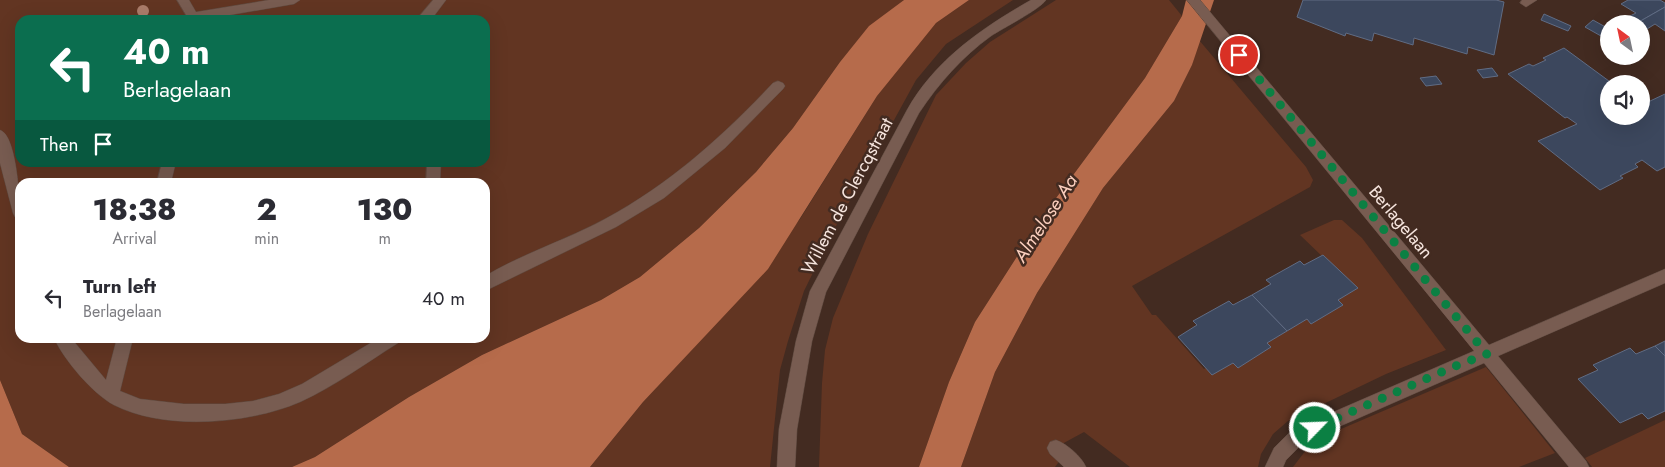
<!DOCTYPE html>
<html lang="en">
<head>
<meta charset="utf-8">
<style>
  :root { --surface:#fff; --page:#f7f7f7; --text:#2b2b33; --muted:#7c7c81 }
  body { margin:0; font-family:Jost,sans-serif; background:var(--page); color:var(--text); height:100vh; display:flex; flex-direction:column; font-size:19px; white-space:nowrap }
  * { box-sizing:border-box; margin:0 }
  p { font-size:16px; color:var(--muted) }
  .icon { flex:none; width:28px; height:28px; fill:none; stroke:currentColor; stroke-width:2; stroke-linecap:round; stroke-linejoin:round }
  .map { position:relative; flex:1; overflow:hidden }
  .sheet { position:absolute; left:15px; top:178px; width:475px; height:165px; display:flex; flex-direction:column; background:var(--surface); border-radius:15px; box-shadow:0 5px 20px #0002 }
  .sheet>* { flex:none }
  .top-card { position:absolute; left:15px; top:15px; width:475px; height:152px; border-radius:15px; box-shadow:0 5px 20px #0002; background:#0b6e4f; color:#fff; overflow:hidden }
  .needle { width:32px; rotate:327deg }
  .tools { position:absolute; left:1600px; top:15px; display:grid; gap:10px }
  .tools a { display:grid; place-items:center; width:50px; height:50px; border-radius:50%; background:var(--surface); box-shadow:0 5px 20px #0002; font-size:25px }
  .pin { position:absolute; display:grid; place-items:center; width:42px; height:42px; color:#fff; margin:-21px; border:2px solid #fff; border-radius:50%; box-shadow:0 1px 5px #0007 }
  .me { position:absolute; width:55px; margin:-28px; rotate:66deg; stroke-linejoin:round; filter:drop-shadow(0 0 4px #0008) }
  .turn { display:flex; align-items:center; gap:18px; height:105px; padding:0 25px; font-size:22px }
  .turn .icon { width:65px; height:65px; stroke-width:2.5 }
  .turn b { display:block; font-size:35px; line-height:42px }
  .then { display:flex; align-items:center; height:48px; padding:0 25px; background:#0003; gap:10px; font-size:19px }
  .eta { display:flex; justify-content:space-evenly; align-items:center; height:85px; text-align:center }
  .eta b { font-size:30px; font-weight:800; line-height:35px }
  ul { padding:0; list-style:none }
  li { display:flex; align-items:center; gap:15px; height:70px; padding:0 25px }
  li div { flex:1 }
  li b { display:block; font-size:19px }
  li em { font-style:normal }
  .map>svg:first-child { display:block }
  .green { fill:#623522; fill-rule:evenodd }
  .water { fill:#b66b4b }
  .building { fill:#3c475d; stroke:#606c84 }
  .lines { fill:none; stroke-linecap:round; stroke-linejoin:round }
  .minor-casing { stroke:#5e4a40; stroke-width:1 }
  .minor { fill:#785c51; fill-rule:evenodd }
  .tree { fill:#aa7c6a }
  .route { stroke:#0b8043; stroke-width:9; stroke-dasharray:0 16.2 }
  .labels { text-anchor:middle; stroke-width:5; stroke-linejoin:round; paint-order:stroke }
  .street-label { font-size:18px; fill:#f6e5de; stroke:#432b21 }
  .water-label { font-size:19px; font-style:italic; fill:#fbcfbe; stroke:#432b21 }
</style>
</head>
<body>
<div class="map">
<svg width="1665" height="467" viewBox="0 0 1665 467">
  <rect width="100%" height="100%" fill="#432b21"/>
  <g class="green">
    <path d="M 0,0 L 904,0 L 869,27 L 840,62 L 793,128 L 756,172 L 699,228 L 640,277 L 601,300 L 482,355 L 409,397 L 315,457 L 292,467 L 69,467 L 22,434 L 0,380 ZM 20,20 L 485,20 L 485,162 L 20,162 ZM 20,182 L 485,182 L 485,338 L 20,338 Z"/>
    <polygon points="969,0 1013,0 946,44 916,80 837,224 804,291 788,341 780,370 770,467 590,467 643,402 695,346 800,219 877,96 912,50 936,23"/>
    <polygon points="1056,0 1169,0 1182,16 1145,78 1045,213 975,322 949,382 919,467 819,467 822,383 825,350 833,318 868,234 936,95 966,63 990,42"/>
    <polygon points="1199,40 1306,167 1313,180 1310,187 1132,286 1152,315 1156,315 1204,369 1350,283 1300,235 1334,220 1342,220 1362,238 1446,350 1386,374 1288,421 1273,434 1261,454 1258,467 1130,467 1084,432 1049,451 1061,459 1055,467 961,467 995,372 1037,293 1103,188 1174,101 1192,65"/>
    <polygon points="1486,367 1555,453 1519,467 1293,467 1313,441"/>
    <polygon points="1665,420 1665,467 1592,467 1585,458"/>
  </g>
  <g class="water">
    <polygon points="904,0 969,0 936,23 877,96 768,269 643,402 590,467 292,467 315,457 409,397 482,355 601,300 640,277 699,228 756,172 793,128 840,62 869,26"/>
    <polygon points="1186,0 1214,0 1192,65 1174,101 1103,188 1037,293 995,372 961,467 919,467 949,382 975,322 1045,213 1145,78 1182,16"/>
    <polygon points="0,380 22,434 69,467 0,467"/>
  </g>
  <g class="building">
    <polygon points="1303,0 1496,0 1504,2 1494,55 1468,47 1467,54 1414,38 1413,45 1374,33 1372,41 1346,33 1345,36 1297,17"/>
    <polygon points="1628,0 1660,0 1665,3 1665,7 1637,23 1628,17 1636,13 1621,4"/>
    <polygon points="1665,7 1665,31 1655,24 1647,29 1637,23"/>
    <polygon points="1544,14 1571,26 1568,31 1541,20"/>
    <polygon points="1593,20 1609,29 1609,30 1601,36 1585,27"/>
    <polygon points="1564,48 1613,84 1609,84 1609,116 1641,116 1641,97 1648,102 1665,94 1665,167 1657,171 1642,160 1635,164 1638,167 1620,176 1623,178 1600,190 1538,141 1577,124 1567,117 1565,118 1508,74 1529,64 1533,66 1546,60 1543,58"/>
    <polygon points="1492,68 1498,76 1483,78 1477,70"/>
    <polygon points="1436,76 1442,84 1426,86 1420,78"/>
    <polygon points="1323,255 1358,288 1338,300 1343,305 1311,324 1307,319 1287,331 1252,295 1271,284 1266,280 1300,261 1304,265"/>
    <polygon points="1252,295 1287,331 1267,343 1271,347 1238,368 1233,363 1212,375 1178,337 1197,325 1193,321 1229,301 1233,305"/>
    <polygon points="1665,341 1665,356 1655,346"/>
    <polygon points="1655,346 1665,356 1665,411 1648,419 1642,413 1620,423 1578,379 1598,370 1593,365 1630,348 1636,354"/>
  </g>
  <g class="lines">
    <g class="minor-casing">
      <g id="minor">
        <polygon points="177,0 189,0 196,12 269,0 300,0 294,4 201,20 189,20"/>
        <polygon points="433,0 446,0 431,20 416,20"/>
        <path d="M 1031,0 L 1046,0 C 1039,10 1003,28 991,36 C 962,57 939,83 919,113 L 826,292 L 812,341 L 797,429 L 795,467 L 777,467 L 779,429 L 796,341 L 810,291 L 907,110 C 935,60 982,28 1031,0 Z"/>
        <polygon points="1187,0 1200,0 1489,345 1665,269 1665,283 1498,356 1586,461 1589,467 1569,467 1484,363 1304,442 1286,460 1283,467 1265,467 1274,448 1292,430 1474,351"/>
        <polygon points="1522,0 1537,0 1526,7 1520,3"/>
        <path d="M 778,81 L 783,83 L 785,86 L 783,89 L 725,148 L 664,198 L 616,227 L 485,291 L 485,276 C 524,253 566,240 605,219 C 670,184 723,136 773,83 Z"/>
        <path d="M 0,130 C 17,135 20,202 20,219 L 15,217 L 13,213 L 0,163 Z"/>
        <polygon points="162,162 176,162 171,182 157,182"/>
        <polygon points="427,162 441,162 440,182 426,182"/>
        <path d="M 54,338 L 71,338 L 106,380 L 117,338 L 133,338 L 120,391 L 140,399 L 184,404 L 225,404 L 253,401 L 279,394 L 302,384 L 379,338 L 400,338 L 398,343 C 366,363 335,386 300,402 C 249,424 165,431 114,405 C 93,394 64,360 54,338 Z"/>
        <path d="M 1056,440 C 1067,444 1081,456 1086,467 L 1064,467 L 1050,454 L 1047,448 L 1050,442 Z"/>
      </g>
    </g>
    <use href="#minor" class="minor"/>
  </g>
  <circle class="tree" cx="143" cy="11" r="6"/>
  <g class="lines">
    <polyline class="route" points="1239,55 1487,354 1453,367 1315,428"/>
  </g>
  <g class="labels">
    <g class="street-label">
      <text transform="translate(847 196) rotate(-62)" y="6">Willem de Clercqstraat</text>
      <text transform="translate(1401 222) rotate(50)" y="6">Berlagelaan</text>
    </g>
    <g class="water-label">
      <text transform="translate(1045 218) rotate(-57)" y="7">Almelose Aa</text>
    </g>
  </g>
</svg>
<div class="tools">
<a><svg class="needle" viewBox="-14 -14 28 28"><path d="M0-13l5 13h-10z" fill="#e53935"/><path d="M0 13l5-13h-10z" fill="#7c7c81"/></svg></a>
<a><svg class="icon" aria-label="sound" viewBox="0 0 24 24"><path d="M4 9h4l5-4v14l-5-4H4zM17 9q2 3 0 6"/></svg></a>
</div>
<div class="pin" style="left:1239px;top:55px;background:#d93025"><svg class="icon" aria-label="arrive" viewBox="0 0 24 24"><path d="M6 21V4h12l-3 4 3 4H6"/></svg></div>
<svg class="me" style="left:1315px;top:428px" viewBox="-20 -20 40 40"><circle r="17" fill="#0b8043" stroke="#fff" stroke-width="3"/><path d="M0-11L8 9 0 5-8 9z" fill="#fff"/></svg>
<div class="top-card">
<div class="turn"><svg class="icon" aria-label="left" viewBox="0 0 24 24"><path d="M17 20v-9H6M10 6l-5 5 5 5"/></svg><div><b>40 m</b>Berlagelaan</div></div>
<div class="then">Then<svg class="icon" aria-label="arrive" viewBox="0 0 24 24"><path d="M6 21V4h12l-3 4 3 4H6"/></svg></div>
</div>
<section class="sheet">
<div class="eta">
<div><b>18:38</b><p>Arrival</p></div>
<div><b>2</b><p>min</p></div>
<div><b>130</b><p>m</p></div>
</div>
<ul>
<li><svg class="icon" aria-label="left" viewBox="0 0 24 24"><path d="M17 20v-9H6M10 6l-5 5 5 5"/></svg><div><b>Turn left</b><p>Berlagelaan</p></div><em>40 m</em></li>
</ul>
</section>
</div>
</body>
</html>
